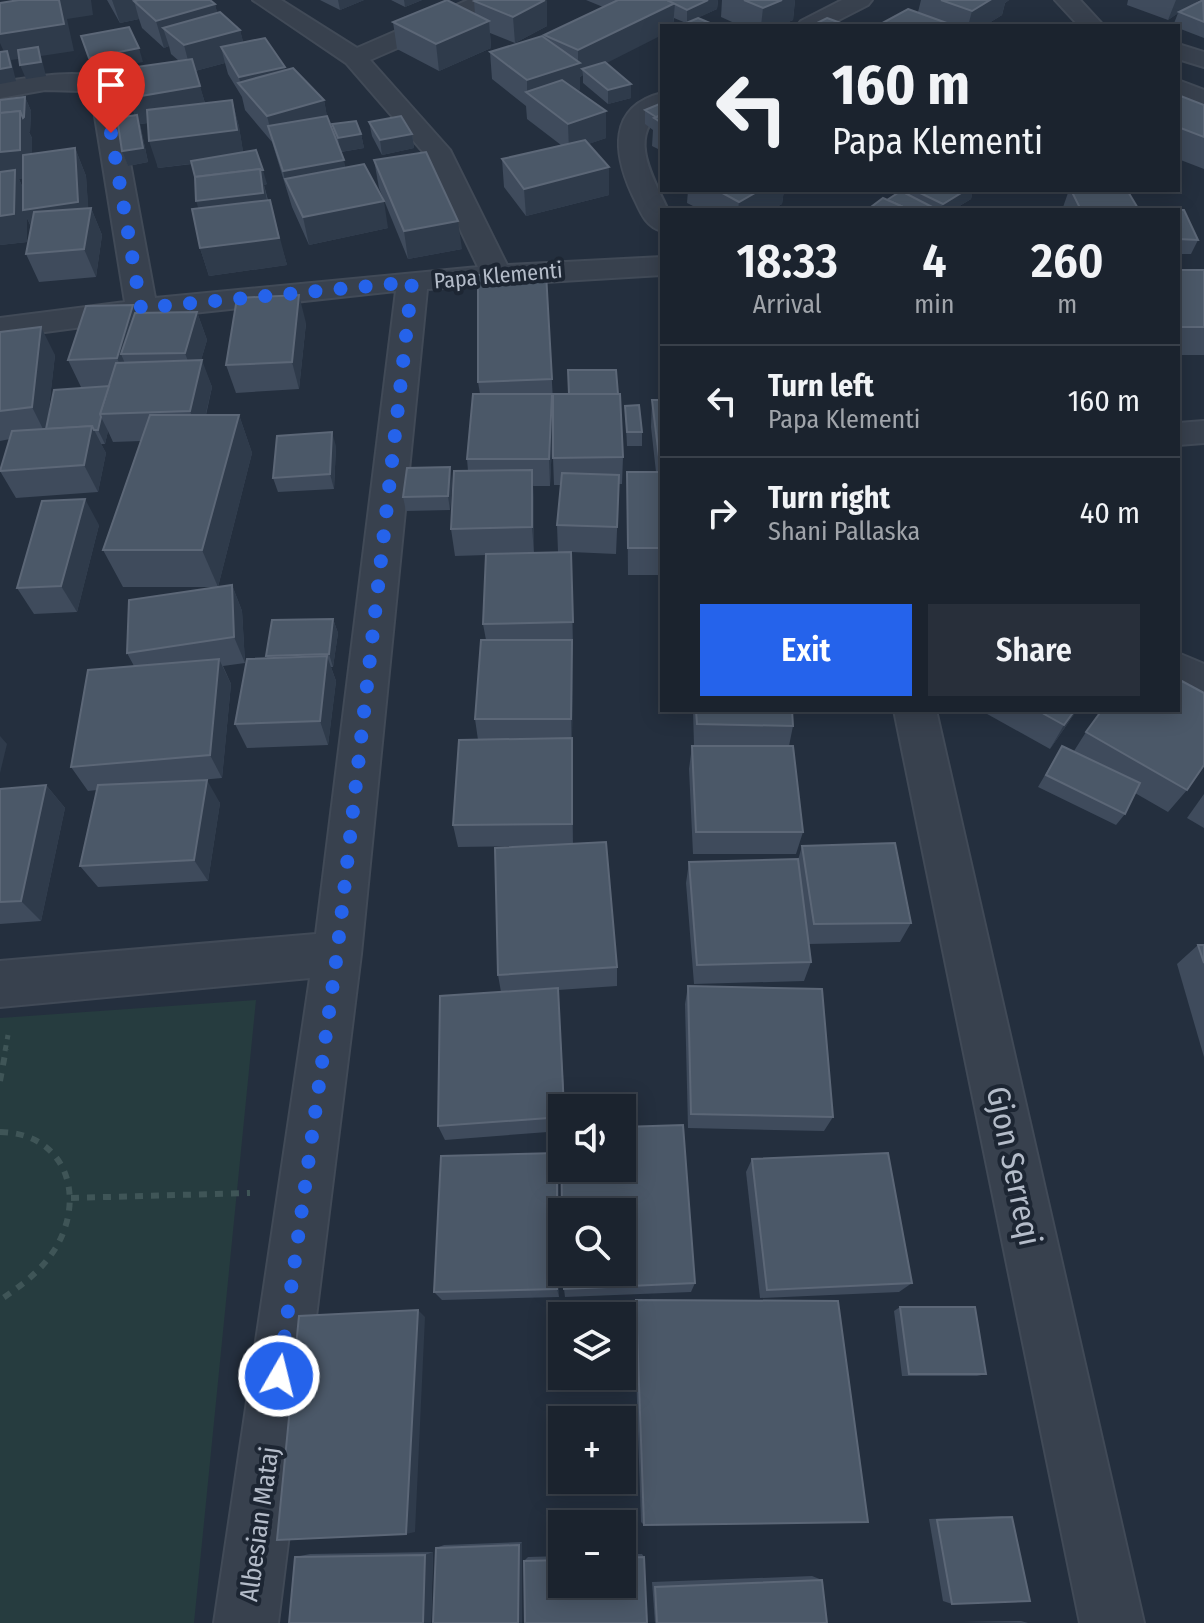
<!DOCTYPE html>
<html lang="en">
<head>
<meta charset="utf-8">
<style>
  :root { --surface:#1b232e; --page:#282f3a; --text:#f1f3f6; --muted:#a0a4aa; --line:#39404a; --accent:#2563eb }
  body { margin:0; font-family:"Fira Sans Condensed",sans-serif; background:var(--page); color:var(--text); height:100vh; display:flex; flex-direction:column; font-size:30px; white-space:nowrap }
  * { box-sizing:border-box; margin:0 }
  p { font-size:26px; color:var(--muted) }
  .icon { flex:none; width:44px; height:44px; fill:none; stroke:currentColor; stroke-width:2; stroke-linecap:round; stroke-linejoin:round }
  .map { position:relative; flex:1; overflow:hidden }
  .drawer { position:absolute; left:660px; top:208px; width:520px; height:504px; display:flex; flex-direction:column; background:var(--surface); border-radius:0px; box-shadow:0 4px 20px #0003,0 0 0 2px var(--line) }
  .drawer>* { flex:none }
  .hud { position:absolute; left:660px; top:24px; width:520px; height:168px; border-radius:0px; box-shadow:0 4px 20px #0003,0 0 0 2px var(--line); background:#1b232e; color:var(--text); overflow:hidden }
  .fabs { position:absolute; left:548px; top:1094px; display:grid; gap:16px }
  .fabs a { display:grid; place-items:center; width:88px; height:88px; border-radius:0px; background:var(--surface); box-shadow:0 4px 20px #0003,0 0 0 2px var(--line); font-size:40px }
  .pin { position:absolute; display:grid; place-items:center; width:68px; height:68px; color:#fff; margin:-82px -34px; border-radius:50% 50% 50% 0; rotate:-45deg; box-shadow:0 0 8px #0007 }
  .pin .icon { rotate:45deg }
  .me { position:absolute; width:88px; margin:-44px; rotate:8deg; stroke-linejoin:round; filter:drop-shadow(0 0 6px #0008) }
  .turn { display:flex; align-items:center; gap:28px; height:168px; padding:0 40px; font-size:36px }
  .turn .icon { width:104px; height:104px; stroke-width:2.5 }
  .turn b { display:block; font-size:56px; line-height:68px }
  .eta { display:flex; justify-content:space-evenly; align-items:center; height:136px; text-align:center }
  .eta b { font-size:48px; font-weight:600; line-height:56px }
  .primary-button { display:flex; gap:16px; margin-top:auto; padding:16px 40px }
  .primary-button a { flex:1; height:92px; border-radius:0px; background:var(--accent); color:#fff; font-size:32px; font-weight:600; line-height:92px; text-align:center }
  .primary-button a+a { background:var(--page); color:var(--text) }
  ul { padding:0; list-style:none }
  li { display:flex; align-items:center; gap:24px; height:112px; padding:0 40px; border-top:2px solid var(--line) }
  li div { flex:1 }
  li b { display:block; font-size:30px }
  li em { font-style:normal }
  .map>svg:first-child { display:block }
  .green { fill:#263c3f }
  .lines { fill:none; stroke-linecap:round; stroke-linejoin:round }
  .minor-casing { stroke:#414a57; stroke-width:4 }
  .path-far1 { stroke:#3f5557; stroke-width:5; stroke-dasharray:6 6; stroke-linecap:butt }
  .path { stroke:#3f5557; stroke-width:6; stroke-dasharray:8 8; stroke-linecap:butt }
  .minor { fill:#38414e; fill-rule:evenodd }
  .wall { fill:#3f4b5c; fill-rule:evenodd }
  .shaded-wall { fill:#2f3b4b }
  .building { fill:#4b5868; stroke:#5c6777; stroke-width:2 }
  .route { stroke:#2563eb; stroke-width:14; stroke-dasharray:0 25.2 }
  .labels { text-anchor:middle; stroke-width:8; stroke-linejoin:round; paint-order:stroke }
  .far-street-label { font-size:22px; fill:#b4bcc9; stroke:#1d2633 }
  .street-label { font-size:26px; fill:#b4bcc9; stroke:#1d2633 }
  .near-street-label { font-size:32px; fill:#b4bcc9; stroke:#1d2633 }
</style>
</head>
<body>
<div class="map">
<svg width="1204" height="1623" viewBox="0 0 1204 1623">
  <rect width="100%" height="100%" fill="#242f3e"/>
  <polygon class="green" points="256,1000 194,1623 0,1623 0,1018"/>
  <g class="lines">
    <g class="minor-casing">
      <g id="minor">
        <path d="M 253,0 L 281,0 L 357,48 L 468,0 L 500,0 L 496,5 L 370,60 L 450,150 L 507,265 L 662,257 L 662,275 L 427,289 L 361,954 L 278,1623 L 214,1623 L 310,978 L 0,1007 L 0,961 L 316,934 L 396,291 L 165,316 L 0,338 L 0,318 L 125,302 L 93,104 L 82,91 L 45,90 L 0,98 L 0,82 C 22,79 78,68 97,78 C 105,83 114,96 119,103 L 155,298 L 478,267 L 424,153 L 346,63 Z"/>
        <polygon points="842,0 872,0 868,5 827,26 797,26 801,21"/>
        <polygon points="1055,0 1080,0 1104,26 1079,26"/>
        <polygon points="1178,44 1204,52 1204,67 1178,59"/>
        <polygon points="1178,80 1204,90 1204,107 1178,97"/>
        <path d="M 662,93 L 662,112 C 626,136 655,181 668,210 L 662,210 L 662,231 C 644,226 640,210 632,194 C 614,154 607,107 662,93 Z"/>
        <polygon points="1204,421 1204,443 1178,445 1178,423"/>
        <polygon points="1178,653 1204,664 1204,698 1178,687"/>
        <polygon points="894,710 936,710 1144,1623 1080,1623"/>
      </g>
    </g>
    <polyline class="path-far1" points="5,1051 8,1035"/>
    <g class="path">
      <polyline points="0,1081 6,1049"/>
      <path d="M 0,1132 C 66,1133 87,1197 55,1249 C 41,1271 21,1286 0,1300"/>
      <polyline points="71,1198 250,1193"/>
    </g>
    <use href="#minor" class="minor"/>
  </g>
  <g class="wall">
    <polygon points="107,0 210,0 215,4 217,13 240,30 243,42 285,67 285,71 324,100 327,117 335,138 332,124 361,134 364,148 341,152 345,167 388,228 309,245 292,207 272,142 245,110 242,97 228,74 225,63 195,71 205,103 232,100 239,127 243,152 267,184 264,185 268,200 287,265 209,276 200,248 199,208 195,177 192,164 158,168 148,123 140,124 148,162 128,166 122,151 135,116 129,98 179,61 171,54 169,46 164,48 142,28 139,19 120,23"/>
    <polygon points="320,0 364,0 340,10"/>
    <polygon points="391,0 422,0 405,7"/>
    <polygon points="586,0 718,0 717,9 686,23 674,18 673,26 662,26 606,63 631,84 631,98 608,104 583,83 583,75 580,77 580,90 577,91 606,111 606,138 588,144 609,167 609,195 526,216 504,187 502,159 561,145 527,119 526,106 492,79 490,52 544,38 544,35 603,7"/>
    <polygon points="722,0 795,0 793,20 779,26 741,26 721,17"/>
    <polygon points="921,0 1009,0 1005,3 1002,15 984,26 877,26 918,12"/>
    <polygon points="1128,0 1199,0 1185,9 1204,0 1204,38 1178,28 1178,26 1173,26 1178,13 1168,20 1127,5"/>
    <polygon points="474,1 547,26 515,43 490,33 491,48 439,71 397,49 393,22 475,14"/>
    <polygon points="1178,95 1204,105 1204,169 1178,159"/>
    <path d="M 25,97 L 31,111 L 30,132 L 29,132 L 32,138 L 32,154 L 75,148 L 86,176 L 88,208 L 91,208 L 102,235 L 96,277 L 39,282 L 26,254 L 31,227 L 27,218 L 27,242 L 0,245 L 0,100 ZM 23,178 L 23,188 L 19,179 Z"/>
    <polygon points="662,103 662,151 652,146 653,130 645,124 645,110"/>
    <polygon points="369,122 412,134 414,148 382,155 372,136"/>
    <polygon points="374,160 462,249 408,259 379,188"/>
    <polygon points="688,190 784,190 782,204 771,210 701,210 687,203"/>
    <polygon points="905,190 973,190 971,199 953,210 867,210 887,200 904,193"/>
    <polygon points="1069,190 1127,190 1138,210 1160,210 1062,210"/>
    <polygon points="1178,210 1198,240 1191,254 1178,254"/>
    <rect x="1178" y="270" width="26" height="85"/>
    <path d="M 546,273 L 553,401 L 623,457 L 622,484 L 619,484 L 616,554 L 571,552 L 573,648 L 572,738 L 573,844 L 617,967 L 617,986 L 558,990 L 565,1108 L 562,1108 L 562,1168 L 695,1283 L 691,1292 L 565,1297 L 564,1289 L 561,1131 L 445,1140 L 438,1126 L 501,992 L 498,975 L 530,846 L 458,847 L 453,825 L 478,740 L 475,719 L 486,640 L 483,624 L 486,555 L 455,556 L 451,529 L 468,471 L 467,459 L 480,394 L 478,382 ZM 552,406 L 553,406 L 553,458 L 554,485 L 561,485 L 557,525 L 558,552 L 534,553 L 533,486 L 550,486 L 553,422 Z"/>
    <polygon points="197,312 207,340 201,360 212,387 206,415 239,415 252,453 218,587 123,587 103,550 141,441 113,442 108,431 105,444 101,444 106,453 98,492 16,498 0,471 10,439 0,441 0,332 55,355 47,424 81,387 68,360 137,313"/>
    <polygon points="306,323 299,389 236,393 226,365"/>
    <polygon points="652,400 662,400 662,575 628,575 627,472 656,472 651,427"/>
    <polygon points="625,406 642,432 642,446 627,446"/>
    <polygon points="336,446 334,489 278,492 273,478"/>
    <polygon points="452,481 450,510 406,511 403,497"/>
    <polygon points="99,525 77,612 34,614 17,588"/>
    <polygon points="232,585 242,611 245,663 223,666 231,684 222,778 200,780 220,803 208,881 98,887 80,866 97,790 88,791 71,767 134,666 127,653"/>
    <polygon points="333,619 338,633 333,667 331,667 336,681 328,745 247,748 235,724 267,658 266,656"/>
    <polygon points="693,710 792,710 793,726 789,746 803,832 796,854 693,854 689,769 692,746 694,746"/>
    <polygon points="980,710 1077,710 1050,749"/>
    <polygon points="1086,732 1187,790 1168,812 1135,793 1125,814 1116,825 1038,787 1062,746 1074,751"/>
    <polygon points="46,785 65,808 41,921 0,924 0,789"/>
    <polygon points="1204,794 1204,828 1187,818"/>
    <polygon points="802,846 911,923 900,942 809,944 811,962 804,981 694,984 686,883 689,862 798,860"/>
    <polygon points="1198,945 1204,945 1204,1057 1177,964"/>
    <polygon points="688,986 833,1117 824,1131 688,1128 685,1004"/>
    <polygon points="557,1153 559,1166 559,1297 442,1300 434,1292"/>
    <polygon points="752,1159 912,1283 899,1292 760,1298 746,1172"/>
    <polygon points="636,1300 644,1525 641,1522 634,1311"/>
    <polygon points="900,1307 986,1374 977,1376 902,1376 894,1311"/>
    <polygon points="1002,1516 1012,1517 952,1604 943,1601 929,1519"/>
    <polygon points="522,1542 522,1623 436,1548 444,1545"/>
    <polygon points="433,1552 431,1623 295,1557 310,1554"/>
    <polygon points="622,1554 642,1554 644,1557 647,1623 525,1623 524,1561 528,1557 562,1556 562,1584 622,1584"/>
    <polygon points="812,1576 822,1580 827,1623 655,1623 652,1582"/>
    <polygon points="1021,1621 1028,1623 961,1622"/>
  </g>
  <g class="shaded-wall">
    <polygon points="32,0 91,0 93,15 67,19 74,51 41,56 46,76 26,79 20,65 40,56 11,60 16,81 0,84 0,69 8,61 0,43 0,34"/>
    <polygon points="112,0 185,0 134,1 139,19 120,23"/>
    <polygon points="338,0 364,0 340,10"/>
    <polygon points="404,0 422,0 405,7"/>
    <polygon points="547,0 547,26 515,43 513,17"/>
    <polygon points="708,0 718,0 717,9 687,23 687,10"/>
    <polygon points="782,0 795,0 793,20 779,26 761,26 763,8"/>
    <polygon points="990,0 1009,0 1005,3 1002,15 984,26 968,26 972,11"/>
    <polygon points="1176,0 1199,0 1168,20"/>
    <polygon points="675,3 673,26 662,26 662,35 587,73 582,69 583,75 580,77 580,90 540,103 527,93 527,80 578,63 578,50"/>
    <polygon points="215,4 222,31 163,28 169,46 164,48 156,21"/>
    <polygon points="489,21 491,48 439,71 436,44"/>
    <polygon points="240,30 247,56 221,47 225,63 191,72 184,45"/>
    <polygon points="139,48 143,62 94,72 89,58"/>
    <polygon points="285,67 291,94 241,87 239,77"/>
    <polygon points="631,84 631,98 608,104 608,90"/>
    <polygon points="200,86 208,114 140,124 148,162 128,166 122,151 138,125 129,98"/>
    <polygon points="25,97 31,111 30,132 29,132 32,138 32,177 19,179 27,198 75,148 86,176 89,217 91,208 102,235 96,277 84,249 36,237 27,218 27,242 0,245 0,152 20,111"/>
    <polygon points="232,100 239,127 244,157 158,168 149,141"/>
    <polygon points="324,100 329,127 274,143 267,116"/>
    <polygon points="606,111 606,138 569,151 568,124"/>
    <polygon points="361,134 364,148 340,152 338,138"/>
    <polygon points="412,134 414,148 382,155 380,140"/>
    <polygon points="344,160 349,188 285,180 283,171"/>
    <polygon points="609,167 609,195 526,216 524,189"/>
    <polygon points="263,170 267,184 264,185 271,221 205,229 196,201 201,196"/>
    <polygon points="760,190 784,190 782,204 771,210 738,210 739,202"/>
    <polygon points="966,190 973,190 971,199 953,210 941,210 943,204"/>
    <polygon points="270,200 287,265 209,276 200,248"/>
    <polygon points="384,201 388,228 309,245 303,217"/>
    <polygon points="458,221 462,249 408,259 404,231"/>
    <polygon points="299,295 306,323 299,389 292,362"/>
    <polygon points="133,305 144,333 121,354 131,378 129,386 117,358"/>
    <polygon points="197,312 207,340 195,381 185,353"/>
    <polygon points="41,327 55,355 46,435 32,407"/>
    <polygon points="202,360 212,387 200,439 190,411"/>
    <polygon points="552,394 553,422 550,486 549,459"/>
    <polygon points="239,415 252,453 218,587 202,550"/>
    <polygon points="101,417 108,431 105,444 98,430"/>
    <polygon points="92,426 106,453 98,492 84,465"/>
    <polygon points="332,432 336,446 334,489 330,474"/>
    <polygon points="450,467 452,481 450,510 448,496"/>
    <polygon points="532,470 534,497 534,553 532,527"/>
    <polygon points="85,499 99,525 77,612 61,586"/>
    <polygon points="232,585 242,611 245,663 234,637"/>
    <polygon points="333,619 338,633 333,667 329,654"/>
    <polygon points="572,640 573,665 572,738 573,846 571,719"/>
    <polygon points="327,656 336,681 328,745 320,721"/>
    <polygon points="219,659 231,684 222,778 210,755"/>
    <polygon points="1075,710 1077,710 1050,749 1064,725"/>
    <polygon points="0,736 7,744 0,773"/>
    <polygon points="207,780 220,803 208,881 194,860"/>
    <polygon points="46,785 65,808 41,921 21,901"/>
    <polygon points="557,1153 559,1166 559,1297 557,1289"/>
    <polygon points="418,1310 425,1317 415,1532 406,1534"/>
    <polygon points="522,1542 522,1623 518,1623 519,1545"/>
    <polygon points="433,1552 431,1623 423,1623 425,1555"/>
  </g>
  <g class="building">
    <polygon points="19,0 59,0 64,24 0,34 0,3"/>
    <polygon points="139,0 210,0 215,4 156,21 134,1"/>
    <polygon points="447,0 489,21 436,44 393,22"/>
    <polygon points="476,0 545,0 513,17 474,1"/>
    <polygon points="618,0 667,0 675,3 578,50 544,35"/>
    <polygon points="667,0 708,0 687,10"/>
    <polygon points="744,0 782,0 763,8"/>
    <polygon points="941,0 990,0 972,11"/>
    <polygon points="1203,0 1204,22 1179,12"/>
    <polygon points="908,9 955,26 877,26"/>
    <polygon points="220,12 240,30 184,45 163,28"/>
    <polygon points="698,18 717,26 679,26"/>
    <polygon points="827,18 849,26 811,26"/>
    <polygon points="129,27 139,48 89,58 81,36"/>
    <polygon points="542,36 580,63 527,80 490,52"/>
    <polygon points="265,38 285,67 239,77 221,47"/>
    <polygon points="38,47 41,62 20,65 18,50"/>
    <polygon points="7,51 11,67 0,69 0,52"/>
    <polygon points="192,59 200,86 129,98 122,69"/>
    <polygon points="605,62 631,84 608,90 582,69"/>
    <polygon points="293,68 324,100 267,116 238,83"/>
    <polygon points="562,80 606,111 568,124 526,92"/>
    <polygon points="1178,95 1204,105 1204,137 1178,127"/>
    <polygon points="25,97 24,117 23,118 20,111 0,113 0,100"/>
    <polygon points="232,100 237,130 149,141 147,110"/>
    <polygon points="662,103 662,115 656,117 645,110"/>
    <polygon points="20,111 20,150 0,152 0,113"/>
    <polygon points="137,115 143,148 122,151 117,118"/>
    <polygon points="662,115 662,123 654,118"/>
    <polygon points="327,116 344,160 283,171 268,126"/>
    <polygon points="401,116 412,134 380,140 369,122"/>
    <polygon points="356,121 361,134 338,138 332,124"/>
    <polygon points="585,140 609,167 524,189 502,159"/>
    <polygon points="75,148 78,202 23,210 23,155"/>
    <polygon points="256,150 263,170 260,170 260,169 195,177 191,161"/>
    <polygon points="426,152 458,221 404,231 374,160"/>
    <polygon points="364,164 384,201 303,217 285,179"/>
    <polygon points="260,169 263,193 196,201 195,177"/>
    <polygon points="15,170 14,214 0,216 0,172"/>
    <polygon points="717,190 760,190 739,202"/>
    <polygon points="914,190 966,190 943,204"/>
    <polygon points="1071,190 1127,190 1139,210 1081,210"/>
    <polygon points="901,191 938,210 910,210 887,200"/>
    <polygon points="883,198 910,210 867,210"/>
    <polygon points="270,200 279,238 200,248 192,209"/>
    <polygon points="91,208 84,249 26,254 34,212"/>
    <polygon points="1178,210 1184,210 1198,240 1178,239"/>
    <rect x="1178" y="270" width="26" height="57"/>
    <polygon points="546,273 552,379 478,382 478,275"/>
    <polygon points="299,295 292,362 226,365 237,298"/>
    <polygon points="133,305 117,358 68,360 86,306"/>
    <polygon points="197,312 185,353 121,354 135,313"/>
    <polygon points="41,327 32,407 0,411 0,332"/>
    <polygon points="202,360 190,411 100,414 116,363"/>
    <polygon points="568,370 616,370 618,394 569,394"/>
    <polygon points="109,386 100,414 101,417 98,430 94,430 92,426 46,429 54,390"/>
    <polygon points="473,394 552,394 549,459 467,459"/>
    <polygon points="553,394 620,394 623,457 553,458"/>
    <polygon points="652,400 662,400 662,457 659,457"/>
    <polygon points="639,405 642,432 627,432 625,406"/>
    <polygon points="150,415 239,415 202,550 103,550"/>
    <polygon points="92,426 84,465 0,471 12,431"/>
    <polygon points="332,432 330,474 273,478 277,436"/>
    <polygon points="450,467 448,496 403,497 407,468"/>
    <polygon points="532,470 532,527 451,529 454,471"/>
    <polygon points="627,472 662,472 662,548 628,548"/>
    <polygon points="562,473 619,475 617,527 557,525"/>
    <polygon points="85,499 61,586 17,588 42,501"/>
    <polygon points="571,552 573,622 483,624 486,554"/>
    <polygon points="232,585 234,637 127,653 129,600"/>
    <polygon points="333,619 329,654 266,656 272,620"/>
    <polygon points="481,640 572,640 571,719 475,719"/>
    <polygon points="327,656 320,721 235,724 247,659"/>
    <polygon points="219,659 210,755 71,767 88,670"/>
    <polygon points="1178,679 1204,693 1204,765 1187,790 1086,732 1102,710 1178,710"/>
    <polygon points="696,710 792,710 793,726 697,724"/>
    <polygon points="1037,710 1075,710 1064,725"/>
    <polygon points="572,738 572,824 453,825 459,740"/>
    <polygon points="692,746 793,746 803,832 696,832"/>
    <polygon points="1062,746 1140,783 1125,814 1046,775"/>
    <polygon points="207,780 194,860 80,866 98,785"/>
    <polygon points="46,785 21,901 0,902 0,789"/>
    <polygon points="606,842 617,967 498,975 495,848"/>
    <polygon points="895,843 911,923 814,924 802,846"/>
    <polygon points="798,859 811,962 697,965 689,862"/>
    <polygon points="1198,945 1204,945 1204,963"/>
    <polygon points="688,986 822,989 833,1117 691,1114"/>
    <polygon points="558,988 564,1108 562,1108 562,1117 438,1126 440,996"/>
    <polygon points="683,1125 695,1283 564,1289 563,1272 622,1272 622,1212 562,1212 561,1130 562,1168 622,1168 622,1127"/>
    <polygon points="557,1153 557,1289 434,1292 441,1156"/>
    <polygon points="888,1153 912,1283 767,1290 752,1159"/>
    <polygon points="636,1300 838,1301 868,1522 644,1525"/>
    <polygon points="900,1307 975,1307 986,1374 909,1374"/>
    <polygon points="418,1310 406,1534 277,1540 299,1316"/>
    <polygon points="1012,1517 1030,1601 952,1604 937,1520"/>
    <polygon points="519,1545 518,1623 433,1623 436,1548"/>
    <polygon points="425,1555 423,1623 289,1623 295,1557"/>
    <polygon points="644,1557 647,1623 525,1623 524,1561 562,1560 562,1584 622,1584 622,1558"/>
    <polygon points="822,1580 827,1623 657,1623 655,1587"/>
  </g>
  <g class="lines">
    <polyline class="route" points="111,133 141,308 412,282 337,954 279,1376"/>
  </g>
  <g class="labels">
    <g class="far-street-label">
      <text transform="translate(498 275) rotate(-5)" y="8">Papa Klementi</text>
    </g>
    <g class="street-label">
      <text transform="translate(259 1524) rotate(-82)" y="9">Albesian Mataj</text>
    </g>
    <g class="near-street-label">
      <text transform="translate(1014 1166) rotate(78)" y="11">Gjon Serreqi</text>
    </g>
  </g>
</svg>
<div class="fabs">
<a><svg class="icon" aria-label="sound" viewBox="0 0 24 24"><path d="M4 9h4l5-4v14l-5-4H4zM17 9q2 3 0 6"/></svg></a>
<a><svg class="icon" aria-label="search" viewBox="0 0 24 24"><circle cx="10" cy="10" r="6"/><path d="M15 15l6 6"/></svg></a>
<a><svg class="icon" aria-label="layers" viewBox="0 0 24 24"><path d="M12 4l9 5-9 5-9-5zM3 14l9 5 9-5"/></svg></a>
<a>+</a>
<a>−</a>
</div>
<div class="pin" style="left:111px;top:133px;background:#d93025"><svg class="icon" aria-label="arrive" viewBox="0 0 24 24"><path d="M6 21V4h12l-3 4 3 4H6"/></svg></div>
<svg class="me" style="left:279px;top:1376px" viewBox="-20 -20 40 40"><circle r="17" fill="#2563eb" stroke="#fff" stroke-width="3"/><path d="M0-11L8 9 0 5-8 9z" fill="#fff"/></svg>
<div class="hud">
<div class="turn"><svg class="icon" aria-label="left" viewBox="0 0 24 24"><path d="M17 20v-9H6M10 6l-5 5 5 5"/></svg><div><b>160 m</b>Papa Klementi</div></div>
</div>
<section class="drawer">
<div class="eta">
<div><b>18:33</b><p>Arrival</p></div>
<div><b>4</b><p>min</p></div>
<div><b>260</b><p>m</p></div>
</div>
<ul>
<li><svg class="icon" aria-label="left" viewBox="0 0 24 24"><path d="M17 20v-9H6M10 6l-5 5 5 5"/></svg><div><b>Turn left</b><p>Papa Klementi</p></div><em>160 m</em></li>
<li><svg class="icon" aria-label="right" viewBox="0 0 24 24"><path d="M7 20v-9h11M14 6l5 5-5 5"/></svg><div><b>Turn right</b><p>Shani Pallaska</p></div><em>40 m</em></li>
</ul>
<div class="primary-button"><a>Exit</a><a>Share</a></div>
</section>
</div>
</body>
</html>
